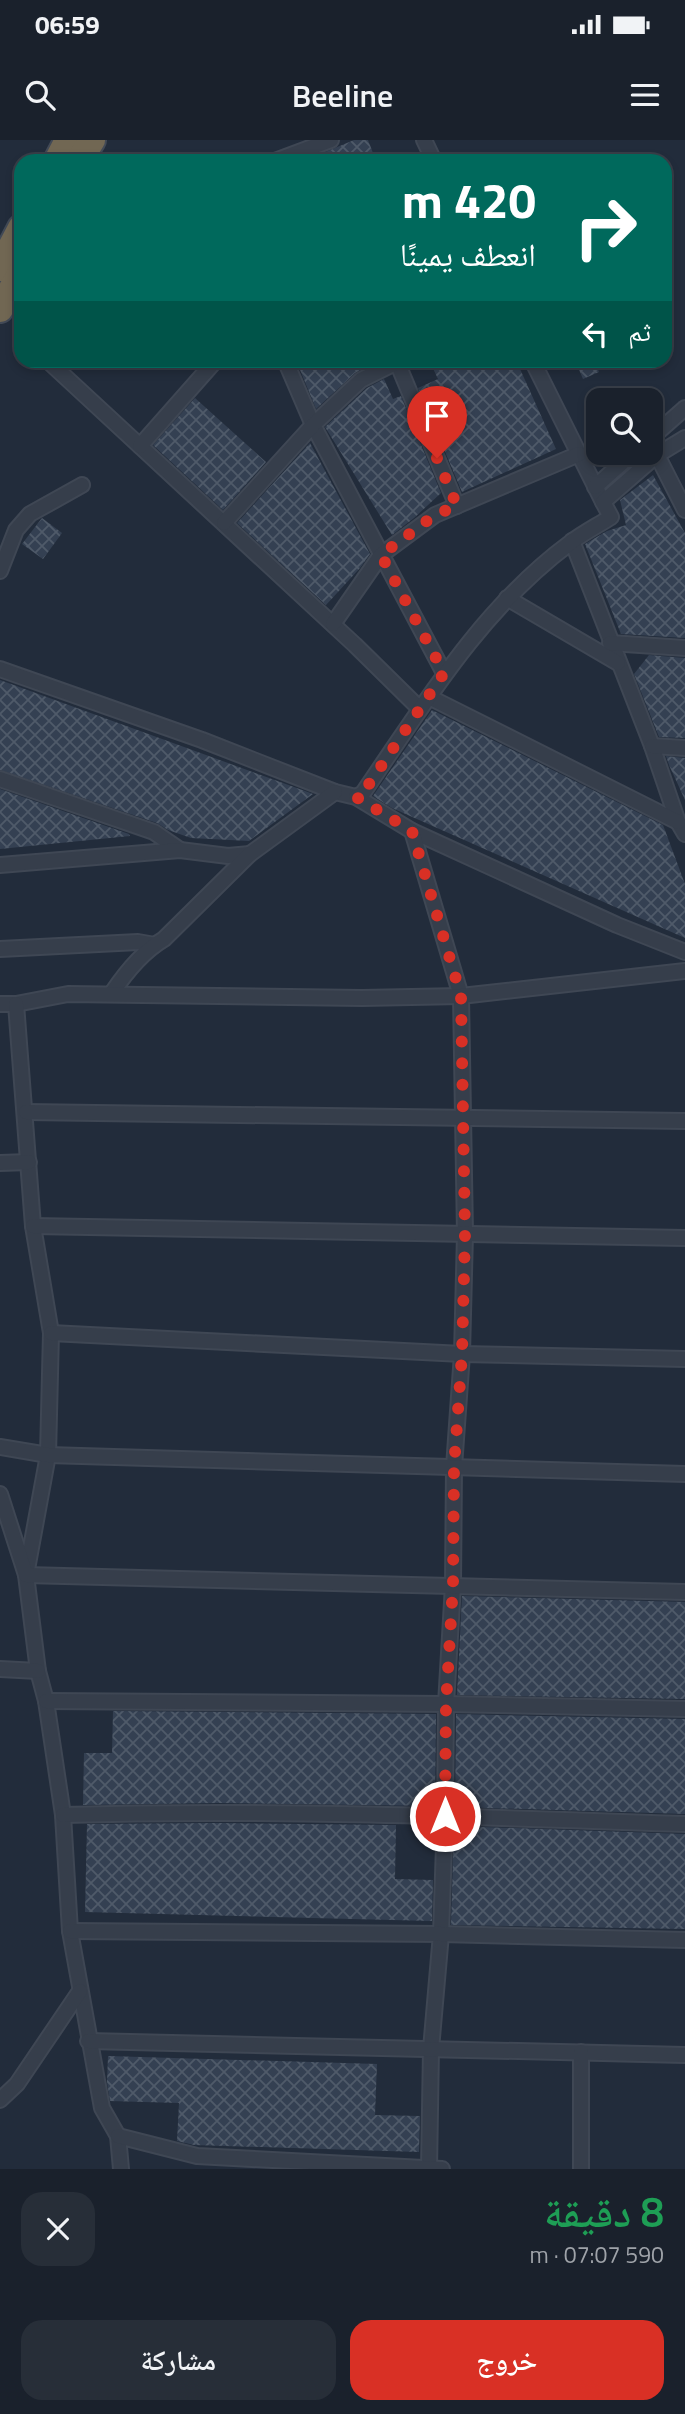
<!DOCTYPE html>
<html lang="ar">
<head>
<meta charset="utf-8">
<style>
  :root { --surface:#1a212c; --page:#272e38; --text:#f1f3f6; --muted:#9fa3a9; --line:#383e48; --accent:#d93025 }
  body { margin:0; font-family:"Titillium Web","Noto Naskh Arabic",sans-serif; background:var(--page); color:var(--text); direction:rtl; height:100vh; display:flex; flex-direction:column; font-size:26px; white-space:nowrap }
  * { box-sizing:border-box; margin:0 }
  p { font-size:23px; color:var(--muted) }
  .icon { flex:none; width:38px; height:38px; fill:none; stroke:currentColor; stroke-width:2; stroke-linecap:round; stroke-linejoin:round }
  .map { position:relative; height:2029px; overflow:hidden; direction:ltr }
  .details { display:flex; flex-direction:column; background:var(--surface); flex:1 }
  .details>* { flex:none }
  .top-card { position:absolute; left:14px; top:14px; width:658px; height:214px; border-radius:21px; box-shadow:0 4px 10px #0003,0 0 0 2px var(--line); direction:rtl; background:#00695c; color:#fff; overflow:hidden }
  .buttons { position:absolute; left:586px; top:248px; display:grid; gap:14px }
  .buttons a { display:grid; place-items:center; width:77px; height:77px; border-radius:14px; background:var(--surface); box-shadow:0 4px 10px #0003,0 0 0 2px var(--line); font-size:35px }
  .pin { position:absolute; display:grid; place-items:center; width:60px; height:60px; color:#fff; margin:-72px -30px; border-radius:50% 50% 50% 0; rotate:-45deg; box-shadow:0 0 7px #0007 }
  .pin .icon { rotate:45deg }
  .me { position:absolute; width:77px; margin:-38px; rotate:0deg; stroke-linejoin:round; filter:drop-shadow(0 0 5px #0008) }
  .turn { display:flex; align-items:center; gap:24px; height:147px; padding:0 21px; font-size:32px }
  .turn .icon { width:91px; height:91px; stroke-width:2.5 }
  .turn b { display:block; font-size:49px; line-height:60px }
  .then { display:flex; align-items:center; height:66px; padding:0 21px; background:#0003; gap:14px; font-size:26px }
  .round { display:grid; place-items:center; flex:none; width:74px; height:74px; border-radius:21px; background:var(--page) }
  .headline { display:flex; align-items:center; justify-content:space-between; height:119px; padding:0 21px }
  h1 { font-size:42px; font-weight:600; line-height:52px; color:#1e9e55 }
  .primary-button { display:flex; gap:14px; margin-top:auto; padding:14px 21px }
  .primary-button a { flex:1; height:80px; border-radius:21px; background:var(--accent); color:#fff; font-size:28px; font-weight:600; line-height:80px; text-align:center }
  .primary-button a+a { background:var(--page); color:var(--text) }
  .status { display:flex; justify-content:space-between; align-items:center; height:49px; padding:0 35px; background:var(--surface); direction:ltr }
  .status svg { height:19px; fill:currentColor }
  header { display:flex; justify-content:space-between; align-items:center; height:91px; padding:0 21px; background:var(--surface); font-size:32px; font-weight:600 }
  .map>svg:first-child { display:block }
  .building { fill:url(#building-cross-hatch) }
  .lines { fill:none; stroke-linecap:round; stroke-linejoin:round }
  .street-casing { stroke:#3f4754; stroke-width:18 }
  .highway-casing { stroke:#414956; stroke-width:30 }
  .street { stroke:#363e4b; stroke-width:14 }
  .highway { stroke:#716753; stroke-width:26 }
  .route { stroke:#d93025; stroke-width:12; stroke-dasharray:0 21.6 }
</style>
</head>
<body>
<div class="status"><b>06:59</b><svg viewBox="0 0 49 12"><path d="M0 12V9h3v3zM5 12V6h3v6zM10 12V3h3v9zM15 12V0h3v12zM26 1h20v11H26zM47 4h2v5h-2z"/></svg></div>
<header><svg class="icon" aria-label="menu" viewBox="0 0 24 24"><path d="M4 6h16M4 12h16M4 18h16"/></svg>Beeline<svg class="icon" aria-label="search" viewBox="0 0 24 24"><circle cx="10" cy="10" r="6"/><path d="M15 15l6 6"/></svg></header>
<div class="map">
<svg width="685" height="2029" viewBox="0 0 685 2029">
  <defs>
    <pattern id="building-cross-hatch" width="8" height="8" patternUnits="userSpaceOnUse" patternTransform="scale(1.75)"><rect width="8" height="8" fill="#344052"/><path d="M0 0l8 8M0 8l8-8" fill="none" stroke="#4f5a69"/></pattern>
  </defs>
  <rect width="100%" height="100%" fill="#222c3b"/>
  <g class="building">
    <polygon points="354,0 368,0 376,21 304,21"/>
    <polygon points="296,220 375,220 376,222 355,233 316,269"/>
    <polygon points="429,220 516,220 556,309 462,352 418,248 438,239"/>
    <polygon points="588,220 594,220 599,232 583,239 577,225"/>
    <polygon points="384,239 393,259 401,256 441,353 414,378 392,395 325,287 367,248"/>
    <polygon points="195,258 266,322 223,370 153,305"/>
    <polygon points="310,303 370,414 360,428 326,465 237,383"/>
    <polygon points="653,335 685,393 685,498 621,494 585,404 607,391 626,385 620,360"/>
    <polygon points="42,378 62,393 43,419 22,404"/>
    <polygon points="649,515 685,518 685,598 659,597 634,534"/>
    <polygon points="0,540 305,651 313,654 249,701 191,698 168,690 157,683 0,630"/>
    <polygon points="432,570 663,685 685,744 685,798 392,668 373,656"/>
    <polygon points="666,616 685,618 685,660 669,625"/>
    <polygon points="0,649 129,694 130,696 0,709"/>
    <polygon points="462,1456 685,1462 685,1559 457,1555"/>
    <polygon points="113,1571 436,1574 435,1666 218,1663 83,1665 84,1613 112,1613"/>
    <polygon points="456,1574 685,1579 685,1674 455,1667"/>
    <polygon points="218,1683 396,1685 395,1739 433,1740 432,1781 85,1772 87,1684"/>
    <polygon points="454,1686 685,1694 685,1789 451,1785"/>
    <polygon points="108,1916 377,1924 375,1975 420,1976 419,2012 194,2005 177,2001 179,1963 110,1961 107,1942"/>
  </g>
  <g class="lines">
    <g class="street-casing">
      <g id="street">
        <polyline points="424,0 434,21"/>
        <polyline points="275,21 331,0"/>
        <polyline points="47,220 355,505 420,569"/>
        <polyline points="285,220 313,285 444,533"/>
        <polyline points="532,220 603,362"/>
        <polyline points="397,222 457,366"/>
        <polyline points="651,298 685,268"/>
        <polyline points="140,306 216,220"/>
        <polyline points="657,315 685,370"/>
        <polyline points="595,347 633,313"/>
        <polyline points="224,383 313,285 361,240 401,220"/>
        <polyline points="572,401 652,606 678,682 685,694"/>
        <polyline points="0,431 16,390 30,374 82,345"/>
        <polyline points="507,458 618,523"/>
        <polyline points="333,484 381,415 435,375 579,314"/>
        <polyline points="610,503 685,508"/>
        <polyline points="0,529 202,600 335,652 356,657 412,691 617,785 685,812"/>
        <polyline points="429,557 678,682"/>
        <polyline points="652,606 685,608"/>
        <polyline points="0,639 154,692 180,710"/>
        <path d="M 356,657 L 363,653 C 424,564 482,468 570,403 C 583,393 597,386 611,377 L 603,362 L 657,315 L 685,298"/>
        <polyline points="412,691 461,856 465,1094 462,1214 454,1327 453,1445 446,1564 445,1676 441,1794 431,1909 429,2029"/>
        <polyline points="0,725 180,710 228,716 250,714"/>
        <polyline points="0,809 138,802 155,805"/>
        <path d="M 112,853 C 126,832 142,812 164,799 L 250,714 L 335,652"/>
        <polyline points="0,864 16,864 68,854 362,858 461,856 685,831"/>
        <polyline points="16,864 33,1086 51,1193 48,1315 26,1435 38,1531 46,1561 63,1675 70,1791 102,1968 118,1996 121,2029"/>
        <polyline points="26,972 685,981"/>
        <polyline points="0,1023 29,1022"/>
        <polyline points="33,1086 685,1098"/>
        <polyline points="51,1193 462,1214 685,1219"/>
        <polyline points="0,1307 48,1315 685,1334"/>
        <polyline points="0,1354 26,1435 685,1452"/>
        <polyline points="0,1529 38,1531"/>
        <polyline points="46,1561 446,1564 685,1569"/>
        <path d="M 63,1675 C 270,1669 478,1677 685,1684"/>
        <polyline points="70,1791 441,1794 685,1800"/>
        <polyline points="88,1901 685,1915"/>
        <polyline points="0,1960 17,1944 80,1851"/>
        <polyline points="118,1996 197,2016 442,2029"/>
        <polyline points="581,2029 581,1912"/>
      </g>
    </g>
    <g class="highway-casing">
      <g id="highway">
        <polyline points="57,21 68,0"/>
        <polyline points="79,21 92,0"/>
        <polyline points="0,128 21,88"/>
        <polyline points="0,169 21,133"/>
      </g>
    </g>
    <use href="#street" class="street"/>
    <use href="#highway" class="highway"/>
  </g>
  <g class="lines">
    <polyline class="route" points="437,318 457,366 435,375 381,415 444,533 363,653 356,657 412,691 461,856 465,1094 462,1214 454,1327 453,1445 446,1564 445,1676"/>
  </g>
</svg>
<div class="buttons">
<a><svg class="icon" aria-label="search" viewBox="0 0 24 24"><circle cx="10" cy="10" r="6"/><path d="M15 15l6 6"/></svg></a>
</div>
<div class="pin" style="left:437px;top:318px;background:#d93025"><svg class="icon" aria-label="arrive" viewBox="0 0 24 24"><path d="M6 21V4h12l-3 4 3 4H6"/></svg></div>
<svg class="me" style="left:445px;top:1676px" viewBox="-20 -20 40 40"><circle r="17" fill="#d93025" stroke="#fff" stroke-width="3"/><path d="M0-11L8 9 0 5-8 9z" fill="#fff"/></svg>
<div class="top-card">
<div class="turn"><svg class="icon" aria-label="right" viewBox="0 0 24 24"><path d="M7 20v-9h11M14 6l5 5-5 5"/></svg><div><b>420 m</b>انعطف يمينًا</div></div>
<div class="then">ثم<svg class="icon" aria-label="left" viewBox="0 0 24 24"><path d="M17 20v-9H6M10 6l-5 5 5 5"/></svg></div>
</div>
</div>
<section class="details">
<div class="headline"><div><h1>8 دقيقة</h1><p>590 m · 07:07</p></div><a class="round"><svg class="icon" aria-label="close" viewBox="0 0 24 24"><path d="M6 6l12 12M18 6L6 18"/></svg></a></div>
<div class="primary-button"><a>خروج</a><a>مشاركة</a></div>
</section>
</body>
</html>
